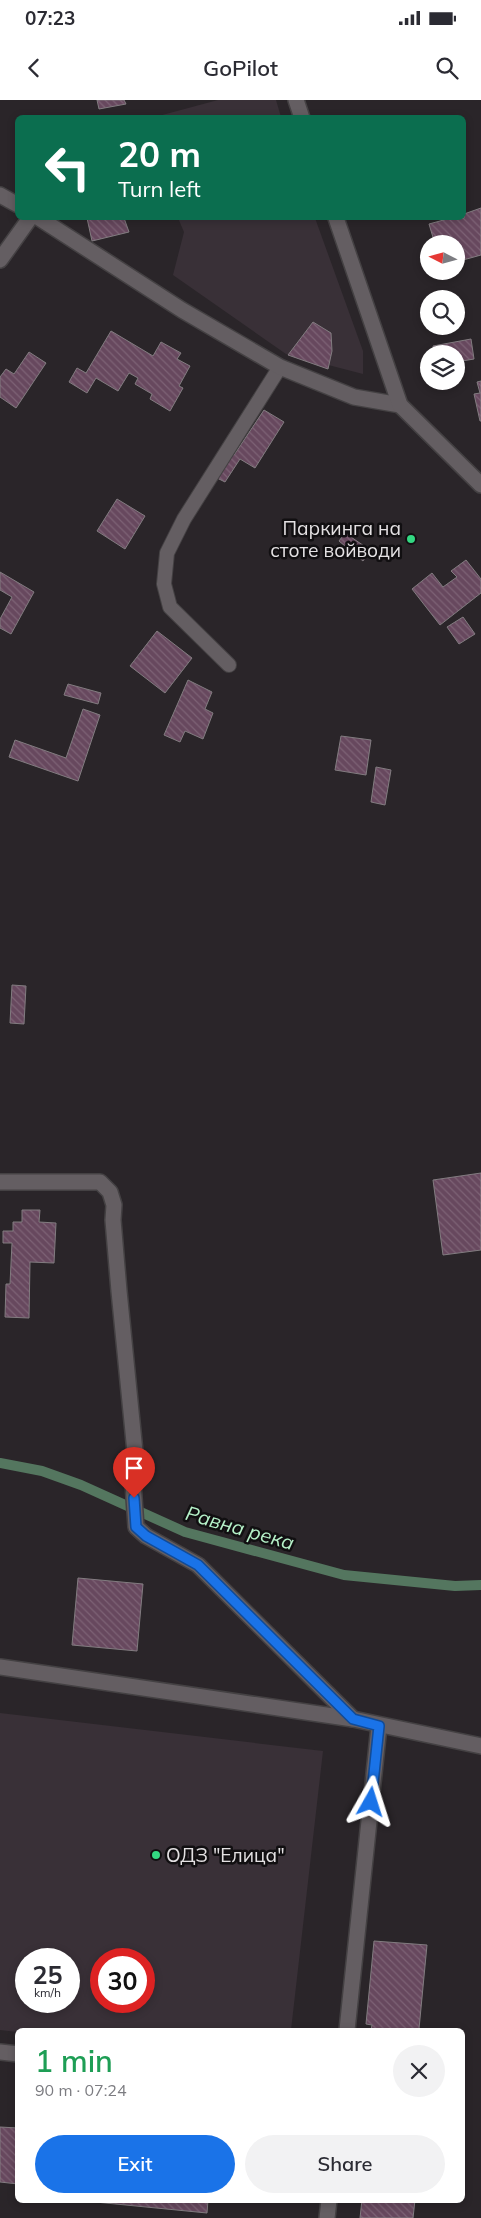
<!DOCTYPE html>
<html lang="en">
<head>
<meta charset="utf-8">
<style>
  :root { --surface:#fff; --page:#f2f2f3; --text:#2b2b33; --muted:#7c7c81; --accent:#1a73e8 }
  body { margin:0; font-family:Mulish,sans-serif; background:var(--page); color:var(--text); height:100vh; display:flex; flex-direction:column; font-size:19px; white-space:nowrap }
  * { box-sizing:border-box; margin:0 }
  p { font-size:16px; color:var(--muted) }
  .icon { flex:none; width:28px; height:28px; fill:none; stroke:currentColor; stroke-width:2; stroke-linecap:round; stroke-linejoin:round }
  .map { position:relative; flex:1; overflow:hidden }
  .details { position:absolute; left:15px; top:1928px; width:450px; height:175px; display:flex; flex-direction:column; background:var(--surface); border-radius:8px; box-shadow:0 2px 8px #0003 }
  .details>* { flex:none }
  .guide { position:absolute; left:15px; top:15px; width:451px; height:105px; border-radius:8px; box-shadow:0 2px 8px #0003; background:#0b6e4f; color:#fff; overflow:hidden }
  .needle { width:32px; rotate:276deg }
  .controls { position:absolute; left:420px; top:135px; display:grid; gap:10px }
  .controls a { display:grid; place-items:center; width:45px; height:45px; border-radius:50%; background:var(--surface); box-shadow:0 2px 8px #0003; font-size:25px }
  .speed { position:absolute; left:15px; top:1848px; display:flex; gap:10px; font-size:25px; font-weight:700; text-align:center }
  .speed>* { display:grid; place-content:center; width:65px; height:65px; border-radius:50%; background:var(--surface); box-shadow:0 2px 8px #0003; line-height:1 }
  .speed small { font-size:12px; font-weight:400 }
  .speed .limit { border:8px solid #d22; background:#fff; color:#111 }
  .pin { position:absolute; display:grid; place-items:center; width:42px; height:42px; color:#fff; margin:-51px -21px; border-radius:50% 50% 50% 0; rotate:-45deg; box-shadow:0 0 5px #0007 }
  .pin .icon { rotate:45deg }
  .me { position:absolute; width:55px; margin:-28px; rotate:6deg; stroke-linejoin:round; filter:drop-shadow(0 0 4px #0008) }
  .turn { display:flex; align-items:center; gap:18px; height:105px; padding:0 20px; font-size:22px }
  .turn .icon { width:65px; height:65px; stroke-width:2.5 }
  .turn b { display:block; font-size:35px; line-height:42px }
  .round { display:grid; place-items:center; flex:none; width:52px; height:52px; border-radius:26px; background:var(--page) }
  .overview { display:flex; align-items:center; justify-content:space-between; height:85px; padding:0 20px }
  h1 { font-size:30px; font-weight:600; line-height:38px; color:#1e9e55 }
  .primary-button { display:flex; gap:10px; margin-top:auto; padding:10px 20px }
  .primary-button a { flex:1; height:58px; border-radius:30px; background:var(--accent); color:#fff; font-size:20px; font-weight:600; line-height:58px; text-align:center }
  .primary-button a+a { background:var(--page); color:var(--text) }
  .status { display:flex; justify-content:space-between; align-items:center; height:35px; padding:0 25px; background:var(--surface); direction:ltr }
  .status svg { height:14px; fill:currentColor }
  header { display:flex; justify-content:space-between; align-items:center; height:65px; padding:0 20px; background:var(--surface); font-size:22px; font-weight:600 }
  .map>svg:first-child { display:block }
  .built { fill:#393037; fill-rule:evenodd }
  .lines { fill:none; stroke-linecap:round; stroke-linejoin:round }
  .stream { stroke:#54765f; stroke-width:10 }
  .building { fill:url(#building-back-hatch); stroke:#827c80 }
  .service-casing { stroke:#444143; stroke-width:16 }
  .minor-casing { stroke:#444143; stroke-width:18 }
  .service { stroke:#645e62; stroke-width:14 }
  .minor { stroke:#645e62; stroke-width:15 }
  .route-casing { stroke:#114b97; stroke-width:12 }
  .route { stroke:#1a73e8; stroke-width:9 }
  .poi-dot { fill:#33d882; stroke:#110f11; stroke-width:2 }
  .labels { text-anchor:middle; stroke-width:5; stroke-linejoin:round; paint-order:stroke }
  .poi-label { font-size:19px; fill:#e4e1e3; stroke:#110f11; text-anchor:end }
  .water-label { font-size:20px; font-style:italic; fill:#b6f2c9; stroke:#110f11 }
</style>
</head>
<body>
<div class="status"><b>07:23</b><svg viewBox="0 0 49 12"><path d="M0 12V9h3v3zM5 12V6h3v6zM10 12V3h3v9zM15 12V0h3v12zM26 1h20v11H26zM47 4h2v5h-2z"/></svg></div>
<header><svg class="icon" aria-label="back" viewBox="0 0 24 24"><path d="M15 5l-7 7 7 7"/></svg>GoPilot<svg class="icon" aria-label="search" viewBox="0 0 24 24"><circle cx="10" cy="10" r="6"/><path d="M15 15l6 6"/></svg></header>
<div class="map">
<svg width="481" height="2118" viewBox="0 0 481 2118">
  <defs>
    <pattern id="building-back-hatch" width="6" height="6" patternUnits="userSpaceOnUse" patternTransform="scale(1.25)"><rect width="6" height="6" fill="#67485e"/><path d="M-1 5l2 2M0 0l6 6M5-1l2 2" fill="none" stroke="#7d6275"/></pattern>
  </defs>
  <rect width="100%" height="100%" fill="#2a2529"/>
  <g class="built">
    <polygon points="218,0 276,0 281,17 155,17"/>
    <polygon points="178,118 315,118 363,251 363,274 286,254 173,175 184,132"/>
    <path d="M 0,1613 L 323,1651 L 291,1930 L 18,1930 L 17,1932 L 0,1930 ZM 26,1859 L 69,1859 L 69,1901 L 26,1901 ZM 101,1859 L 144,1859 L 144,1901 L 101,1901 Z"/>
  </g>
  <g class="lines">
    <polyline class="stream" points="0,1363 42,1371 81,1385 185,1432 344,1475 455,1486 481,1485"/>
  </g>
  <g class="building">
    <polygon points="97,0 124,0 126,4 99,9"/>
    <polygon points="481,108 481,155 456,162 456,144 435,144 429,124 451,118 464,118 464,114"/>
    <polygon points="87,118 124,118 129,132 92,141"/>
    <polygon points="313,222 331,233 332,251 328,269 288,255"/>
    <polygon points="111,231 153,256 161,242 181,253 177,259 190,266 179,286 183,288 170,311 150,299 152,294 135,284 138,278 129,273 118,291 96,278 87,293 69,282 77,268 86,273"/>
    <polygon points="471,239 474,259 456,262 456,254 434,254 433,246"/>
    <polygon points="29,252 46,263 16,308 0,297 0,277 6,269 14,274"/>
    <polygon points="481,281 481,321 480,321 474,294 480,293 477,282"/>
    <polygon points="264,310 284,322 255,368 240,359 225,382 215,377 230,353 234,355"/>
    <polygon points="117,399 145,416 125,449 97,431"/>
    <polygon points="345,433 370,450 363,461 339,441"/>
    <polygon points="466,460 481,479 481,493 440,525 412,489 432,473 443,487 457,477 451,471"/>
    <polygon points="0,472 34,492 11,534 0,528 0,519 12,497 0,490"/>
    <polygon points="463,517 475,534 459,544 447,527"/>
    <polygon points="157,531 192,558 165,593 130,566"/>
    <polygon points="188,580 212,592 205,609 213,613 203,639 185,631 180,642 164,635"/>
    <polygon points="68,584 101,593 98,604 64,595"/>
    <polygon points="83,609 100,615 78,681 9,657 15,640 66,658"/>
    <polygon points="341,636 371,640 366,675 335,670"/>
    <polygon points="376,667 391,670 385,705 371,702"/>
    <polygon points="12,885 26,886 24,924 10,923"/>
    <polygon points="481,1073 481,1150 443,1155 433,1080"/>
    <polygon points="22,1110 40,1110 39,1122 56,1123 54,1163 30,1162 29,1218 5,1217 6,1184 10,1184 12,1143 3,1143 3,1131 13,1131 13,1122 22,1122"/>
    <polygon points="78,1478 143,1484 137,1551 72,1545"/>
    <polygon points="374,1841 427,1845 419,1929 426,1930 371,1930 372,1925 366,1924"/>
    <polygon points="0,2027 18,2028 18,2084 0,2082"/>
    <polygon points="75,2100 208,2100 207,2113"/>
    <polygon points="362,2100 415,2100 413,2118 360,2118"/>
  </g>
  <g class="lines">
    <g class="service-casing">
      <polyline id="service" points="229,565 170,507 164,484 167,453 184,419 280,267"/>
    </g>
    <g class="minor-casing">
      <g id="minor">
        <polyline points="296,0 302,18"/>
        <polyline points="0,95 18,105"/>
        <polyline points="39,118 182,210 280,267 354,297 400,305"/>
        <polyline points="336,118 400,305 481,385"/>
        <polyline points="0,160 30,118"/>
        <polyline points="0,1082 100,1082 110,1092 114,1105 113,1120 119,1191 135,1352 133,1383 136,1427 146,1436 198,1465 353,1619"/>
        <polyline points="0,1567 353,1619 481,1646"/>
        <polyline points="347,1930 379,1626"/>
        <polyline points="0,1952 18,1954"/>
        <polyline points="327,2118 329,2100"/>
      </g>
    </g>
    <use href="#service" class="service"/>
    <use href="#minor" class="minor"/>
  </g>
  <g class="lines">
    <g class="route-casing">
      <polyline id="route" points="134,1398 136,1427 146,1436 198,1465 353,1619 379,1626 371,1702"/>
    </g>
    <use href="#route" class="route"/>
  </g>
  <g class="poi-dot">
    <circle cx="411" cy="439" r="5"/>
    <circle cx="156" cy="1755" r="5"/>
  </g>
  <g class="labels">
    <g class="poi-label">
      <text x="401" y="435">Паркинга на<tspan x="401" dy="22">стоте войводи</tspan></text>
      <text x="166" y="1762" text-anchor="start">ОДЗ "Елица"</text>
    </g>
    <g class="water-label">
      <text transform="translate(240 1428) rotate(16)" y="7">Равна река</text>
    </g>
  </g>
</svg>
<div class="controls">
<a><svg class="needle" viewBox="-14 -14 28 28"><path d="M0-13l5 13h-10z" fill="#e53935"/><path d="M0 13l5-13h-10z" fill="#7c7c81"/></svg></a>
<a><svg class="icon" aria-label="search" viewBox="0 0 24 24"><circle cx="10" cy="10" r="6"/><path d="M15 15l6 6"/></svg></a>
<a><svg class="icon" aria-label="layers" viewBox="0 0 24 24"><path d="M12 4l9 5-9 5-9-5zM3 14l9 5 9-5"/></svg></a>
</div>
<div class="speed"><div>25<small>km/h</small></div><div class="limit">30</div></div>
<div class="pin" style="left:134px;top:1398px;background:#d93025"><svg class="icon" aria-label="arrive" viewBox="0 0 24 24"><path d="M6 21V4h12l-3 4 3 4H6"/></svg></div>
<svg class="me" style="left:371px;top:1702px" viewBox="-20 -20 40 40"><path d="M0-17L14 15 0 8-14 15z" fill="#1a73e8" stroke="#fff" stroke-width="4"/></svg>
<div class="guide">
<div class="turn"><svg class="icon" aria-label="left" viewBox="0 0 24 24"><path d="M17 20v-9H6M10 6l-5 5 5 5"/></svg><div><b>20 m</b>Turn left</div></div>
</div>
<section class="details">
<div class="overview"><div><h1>1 min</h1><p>90 m · 07:24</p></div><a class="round"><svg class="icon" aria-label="close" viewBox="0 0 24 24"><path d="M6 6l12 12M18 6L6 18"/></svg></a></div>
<div class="primary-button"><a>Exit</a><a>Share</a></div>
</section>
</div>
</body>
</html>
